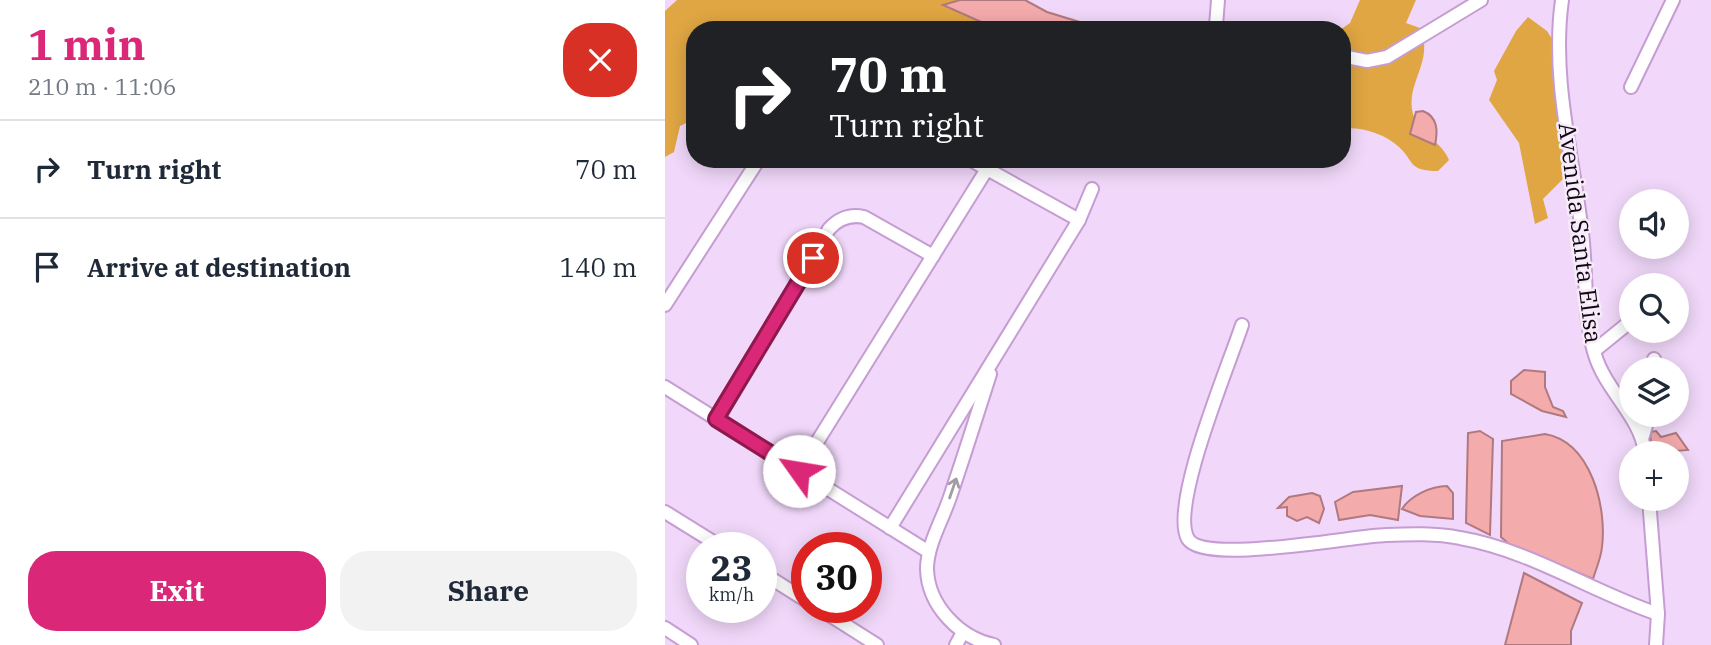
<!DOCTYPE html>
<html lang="en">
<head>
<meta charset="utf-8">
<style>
  :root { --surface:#fff; --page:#f2f2f3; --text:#1f2937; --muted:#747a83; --line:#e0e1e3; --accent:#db2777 }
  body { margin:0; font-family:"IBM Plex Serif",serif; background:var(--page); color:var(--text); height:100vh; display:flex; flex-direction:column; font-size:26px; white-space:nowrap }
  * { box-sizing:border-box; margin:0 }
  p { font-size:23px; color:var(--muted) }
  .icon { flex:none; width:38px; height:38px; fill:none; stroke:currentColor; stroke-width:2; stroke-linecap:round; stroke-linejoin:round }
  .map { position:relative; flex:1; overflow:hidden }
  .drawer { display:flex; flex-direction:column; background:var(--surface); width:665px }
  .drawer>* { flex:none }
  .banner { position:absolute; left:21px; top:21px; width:665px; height:147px; border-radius:28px; box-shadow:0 4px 18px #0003; background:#202124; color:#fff; overflow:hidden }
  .tools { position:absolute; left:954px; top:189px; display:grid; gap:14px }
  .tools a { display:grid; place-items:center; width:70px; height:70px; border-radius:50%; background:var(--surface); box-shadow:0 4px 18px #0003; font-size:35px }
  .speed { position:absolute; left:21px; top:532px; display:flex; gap:14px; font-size:35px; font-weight:700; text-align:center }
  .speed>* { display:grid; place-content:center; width:91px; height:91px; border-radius:50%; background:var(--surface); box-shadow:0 4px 18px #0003; line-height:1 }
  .speed small { font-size:18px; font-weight:400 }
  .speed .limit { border:10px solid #d22; background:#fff; color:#111 }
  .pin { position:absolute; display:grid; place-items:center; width:60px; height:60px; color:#fff; margin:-30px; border:4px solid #fff; border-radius:50%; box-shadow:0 2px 7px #0007 }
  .me { position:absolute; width:77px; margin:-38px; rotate:302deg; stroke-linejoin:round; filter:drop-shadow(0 0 5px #0008) }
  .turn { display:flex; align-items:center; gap:24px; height:147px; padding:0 28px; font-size:32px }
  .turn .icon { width:91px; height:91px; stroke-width:2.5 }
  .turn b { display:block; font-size:49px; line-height:60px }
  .round { display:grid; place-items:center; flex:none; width:74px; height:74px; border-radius:28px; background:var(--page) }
  .overview { display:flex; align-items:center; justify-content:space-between; height:119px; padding:0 28px }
  h1 { font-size:42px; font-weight:800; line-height:52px; color:var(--accent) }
  .primary-button { display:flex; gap:14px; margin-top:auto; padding:14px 28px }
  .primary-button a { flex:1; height:80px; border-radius:28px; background:var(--accent); color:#fff; font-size:28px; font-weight:800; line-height:80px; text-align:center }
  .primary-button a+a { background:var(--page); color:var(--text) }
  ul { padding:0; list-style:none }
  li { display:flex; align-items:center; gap:21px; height:98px; padding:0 28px; border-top:2px solid var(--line) }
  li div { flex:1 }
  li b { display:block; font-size:26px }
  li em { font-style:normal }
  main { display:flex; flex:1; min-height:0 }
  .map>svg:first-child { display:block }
  .green { fill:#e0a643 }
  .water { fill:#f4abac; stroke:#b0797f; stroke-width:2 }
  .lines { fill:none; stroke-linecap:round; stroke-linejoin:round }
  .minor-casing { stroke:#c59dd2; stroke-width:16 }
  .minor { stroke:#fff; stroke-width:12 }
  .oneway { stroke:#a19ba2 }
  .route-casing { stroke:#8e194d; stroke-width:18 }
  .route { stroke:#db2777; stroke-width:12 }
  .labels { text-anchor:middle; stroke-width:5; stroke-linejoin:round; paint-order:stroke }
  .street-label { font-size:24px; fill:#130517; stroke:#f5ecf7 }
</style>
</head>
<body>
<main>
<section class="drawer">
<div class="overview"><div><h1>1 min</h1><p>210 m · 11:06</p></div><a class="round" style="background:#d93025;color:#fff"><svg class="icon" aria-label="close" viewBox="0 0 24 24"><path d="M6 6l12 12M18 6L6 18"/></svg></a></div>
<ul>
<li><svg class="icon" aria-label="right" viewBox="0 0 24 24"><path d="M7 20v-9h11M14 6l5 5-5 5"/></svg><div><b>Turn right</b></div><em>70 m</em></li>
<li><svg class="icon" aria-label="arrive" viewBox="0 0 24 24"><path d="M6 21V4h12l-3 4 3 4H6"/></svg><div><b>Arrive at destination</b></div><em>140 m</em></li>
</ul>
<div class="primary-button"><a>Exit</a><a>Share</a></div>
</section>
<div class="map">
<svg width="1046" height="645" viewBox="0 0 1046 645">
  <rect width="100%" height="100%" fill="#f1d8fa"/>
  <g class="green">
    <polygon points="12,0 330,0 379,30 30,30 30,128 23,122 15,126 9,152 0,157 0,11"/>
    <path d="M 695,0 L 751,0 L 741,23 L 755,28 C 770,62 740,82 748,114 C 753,134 777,141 784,160 L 773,171 C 743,171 750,162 734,147 C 720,134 695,126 677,129 L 677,30 L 675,30 L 685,23 Z"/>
    <polygon points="863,17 882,31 889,42 903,174 878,199 883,218 870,224 854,143 824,100 832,80 829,71 851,31"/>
  </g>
  <g class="water">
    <polygon points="295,0 360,0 382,12 441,30 334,30 278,5"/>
    <path d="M 758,111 C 773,117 773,131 770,145 L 745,134 L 751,112 Z"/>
    <polygon points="859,370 880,372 880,387 888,407 898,411 901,417 877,411 846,394 846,381"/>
    <polygon points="815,431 828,439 825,535 801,523 803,433"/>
    <polygon points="991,431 996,437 1011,433 1023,450 987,453 985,432"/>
    <path d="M 880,434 C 926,442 942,507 937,547 C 936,558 931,569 928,579 L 844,544 L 836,537 L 837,441 Z"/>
    <polygon points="737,486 733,520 705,515 674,520 670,502 688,492"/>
    <path d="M 782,486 L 788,493 L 788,519 L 755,516 L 737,509 C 745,496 766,486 782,486 Z"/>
    <polygon points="647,493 655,496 659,509 654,523 642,517 632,521 622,516 622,507 613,508 624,497"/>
    <polygon points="859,573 917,603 906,631 906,645 840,645"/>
  </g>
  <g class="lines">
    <g class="minor-casing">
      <g id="minor">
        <polyline points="553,0 551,26 557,30"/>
        <path d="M 897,0 C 886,78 908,156 917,233 C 922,273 918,317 930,355 C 941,391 976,417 980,453"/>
        <polyline points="677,56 702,61 722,57 816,0"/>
        <polyline points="966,87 1008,0"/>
        <polyline points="304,159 414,220"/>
        <polyline points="0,305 94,159"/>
        <path d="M 577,325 C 564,365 504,507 523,539 C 539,565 688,536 721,535 C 745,534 771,533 795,538 C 865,550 927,592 993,614"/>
        <polyline points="929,351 966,321"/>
        <polyline points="989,359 993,369"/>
        <path d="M 325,374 C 312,415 299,456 285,497 C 277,521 262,545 262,569 C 263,606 295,638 329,645"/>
        <polyline points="0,387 264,552"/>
        <path d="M 52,419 L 164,229 C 174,218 185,214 199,217 L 268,256"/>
        <polyline points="978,436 984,415"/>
        <polyline points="134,471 322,169"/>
        <polyline points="984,499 993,614 991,645"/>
        <polyline points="0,512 58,548"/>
        <polyline points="225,528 414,220 427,189"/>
        <polyline points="96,572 142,601"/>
        <polyline points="152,607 212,645"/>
        <polyline points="0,628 26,645"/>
        <polyline points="291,645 298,632"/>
      </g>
    </g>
    <use href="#minor" class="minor"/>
  </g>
  <defs><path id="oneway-shaft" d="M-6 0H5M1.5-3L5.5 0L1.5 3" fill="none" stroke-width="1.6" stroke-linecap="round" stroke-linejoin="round" transform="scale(1.75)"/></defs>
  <use class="oneway" href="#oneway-shaft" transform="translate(288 488) rotate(-71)"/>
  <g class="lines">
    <g class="route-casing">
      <polyline id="route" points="134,471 51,419 148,258"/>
    </g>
    <use href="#route" class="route"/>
  </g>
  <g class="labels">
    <g class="street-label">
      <text transform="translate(915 233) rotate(83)" y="8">Avenida Santa Elisa</text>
    </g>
  </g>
</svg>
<div class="tools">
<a><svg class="icon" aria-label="sound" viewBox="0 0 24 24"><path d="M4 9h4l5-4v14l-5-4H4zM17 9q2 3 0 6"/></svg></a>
<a><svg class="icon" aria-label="search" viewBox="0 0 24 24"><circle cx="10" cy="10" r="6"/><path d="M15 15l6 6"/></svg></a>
<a><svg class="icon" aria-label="layers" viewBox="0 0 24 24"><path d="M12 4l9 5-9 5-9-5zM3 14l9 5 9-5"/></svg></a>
<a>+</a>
</div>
<div class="speed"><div>23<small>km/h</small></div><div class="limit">30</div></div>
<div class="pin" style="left:148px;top:258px;background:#d93025"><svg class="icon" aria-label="arrive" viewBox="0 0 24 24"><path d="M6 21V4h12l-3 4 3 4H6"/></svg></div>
<svg class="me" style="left:134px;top:471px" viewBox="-20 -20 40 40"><circle r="19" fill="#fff"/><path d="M0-13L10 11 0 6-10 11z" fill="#db2777"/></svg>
<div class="banner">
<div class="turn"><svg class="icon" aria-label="right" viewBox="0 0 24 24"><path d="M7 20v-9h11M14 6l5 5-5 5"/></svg><div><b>70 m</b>Turn right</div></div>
</div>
</div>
</main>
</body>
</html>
